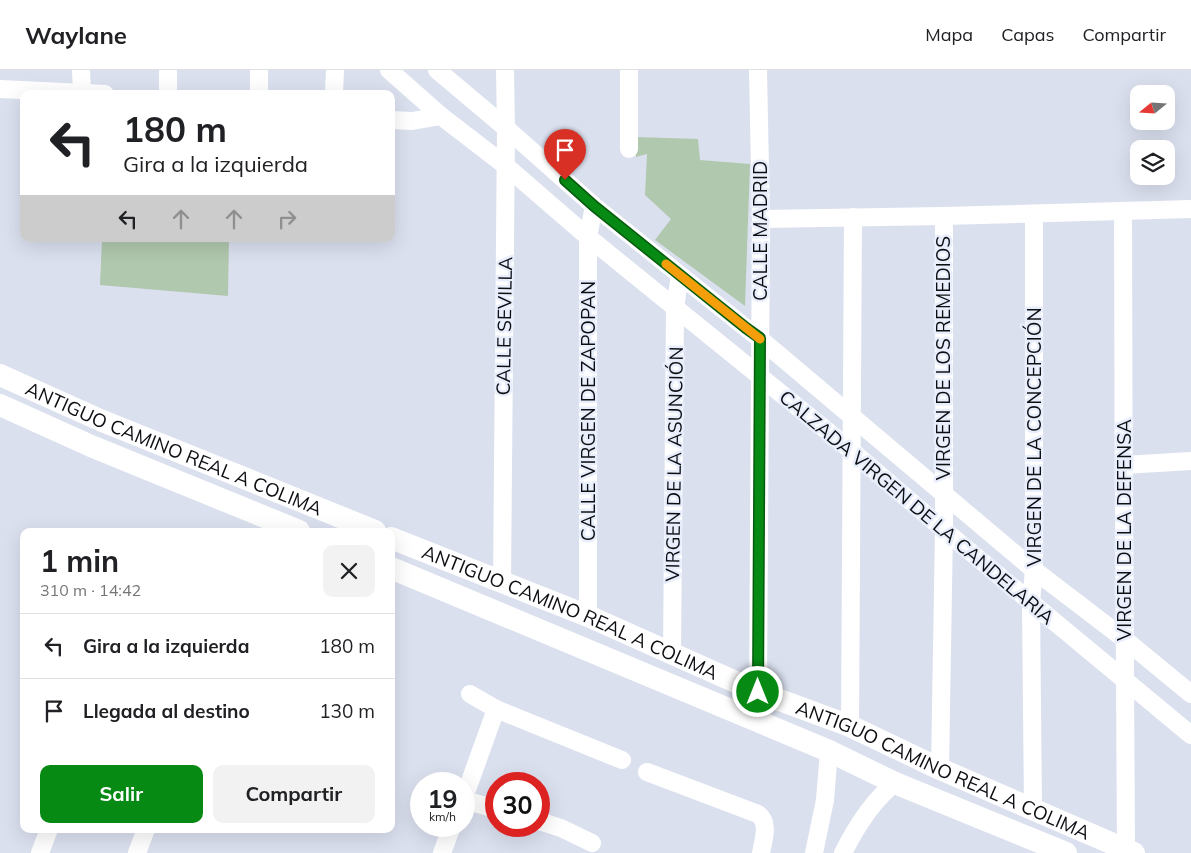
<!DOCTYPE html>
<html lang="es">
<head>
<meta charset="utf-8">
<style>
  :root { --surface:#fff; --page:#f2f2f2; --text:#202124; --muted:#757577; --line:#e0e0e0; --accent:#078a14 }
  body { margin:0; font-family:Mulish,sans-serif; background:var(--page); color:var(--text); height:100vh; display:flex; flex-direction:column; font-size:19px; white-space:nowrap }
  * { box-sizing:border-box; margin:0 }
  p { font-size:16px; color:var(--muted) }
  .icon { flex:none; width:28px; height:28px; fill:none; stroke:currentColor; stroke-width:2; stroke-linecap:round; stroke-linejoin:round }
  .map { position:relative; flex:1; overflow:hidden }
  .side { position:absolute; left:20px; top:458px; width:375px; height:305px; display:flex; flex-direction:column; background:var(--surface); border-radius:10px; box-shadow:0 5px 20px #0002 }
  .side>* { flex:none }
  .hud { position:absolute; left:20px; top:20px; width:375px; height:152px; border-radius:10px; box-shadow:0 5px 20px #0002; background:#fff; color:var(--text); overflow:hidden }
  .needle { width:32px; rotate:252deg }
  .tools { position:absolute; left:1130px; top:15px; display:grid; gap:10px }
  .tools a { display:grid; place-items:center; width:45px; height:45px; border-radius:10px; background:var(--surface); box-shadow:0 5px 20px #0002; font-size:25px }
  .speed { position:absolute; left:410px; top:702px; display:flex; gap:10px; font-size:25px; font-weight:700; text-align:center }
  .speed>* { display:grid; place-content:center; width:65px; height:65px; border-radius:50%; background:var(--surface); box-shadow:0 5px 20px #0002; line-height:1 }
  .speed small { font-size:12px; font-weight:400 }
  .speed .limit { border:8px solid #d22; background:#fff; color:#111 }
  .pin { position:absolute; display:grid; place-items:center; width:42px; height:42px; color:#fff; margin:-51px -21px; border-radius:50% 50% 50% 0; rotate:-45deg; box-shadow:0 0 5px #0007 }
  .pin .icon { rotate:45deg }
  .me { position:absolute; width:55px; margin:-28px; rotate:0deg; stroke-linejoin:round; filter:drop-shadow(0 0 4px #0008) }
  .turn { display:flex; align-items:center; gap:18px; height:105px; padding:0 20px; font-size:22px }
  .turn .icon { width:65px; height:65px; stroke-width:2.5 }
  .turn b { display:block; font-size:35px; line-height:42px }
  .lanes { display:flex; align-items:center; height:48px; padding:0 20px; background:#0003; justify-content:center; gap:25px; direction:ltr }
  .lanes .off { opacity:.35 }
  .round { display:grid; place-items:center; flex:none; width:52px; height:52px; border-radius:10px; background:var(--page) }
  .head { display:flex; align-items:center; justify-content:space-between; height:85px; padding:0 20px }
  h1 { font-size:30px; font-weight:700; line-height:38px }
  .cta { display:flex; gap:10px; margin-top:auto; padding:10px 20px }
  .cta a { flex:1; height:58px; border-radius:10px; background:var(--accent); color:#fff; font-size:20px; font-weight:700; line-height:58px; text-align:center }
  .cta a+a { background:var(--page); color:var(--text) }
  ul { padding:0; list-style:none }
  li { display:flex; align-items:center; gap:15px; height:65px; padding:0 20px; border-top:1px solid var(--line) }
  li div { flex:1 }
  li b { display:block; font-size:19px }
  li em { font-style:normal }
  header { display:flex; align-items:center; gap:30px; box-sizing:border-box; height:70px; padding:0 25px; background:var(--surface); border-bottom:1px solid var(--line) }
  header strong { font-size:24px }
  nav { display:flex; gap:28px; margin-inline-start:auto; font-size:18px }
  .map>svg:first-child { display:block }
  .green { fill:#b0c8ae }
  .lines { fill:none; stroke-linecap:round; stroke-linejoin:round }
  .minor { stroke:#fff; stroke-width:18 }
  .major { stroke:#fff; stroke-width:22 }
  .route-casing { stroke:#055a0d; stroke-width:12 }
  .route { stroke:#078a14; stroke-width:9 }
  .slow { stroke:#f59e0b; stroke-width:9 }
  .labels { text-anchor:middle; stroke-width:5; stroke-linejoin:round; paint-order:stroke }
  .street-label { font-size:19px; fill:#0c0e12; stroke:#e8eefc }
</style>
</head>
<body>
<header>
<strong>Waylane</strong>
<nav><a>Mapa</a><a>Capas</a><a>Compartir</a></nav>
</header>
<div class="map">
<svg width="1191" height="783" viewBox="0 0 1191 783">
  <rect width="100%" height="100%" fill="#dbe0ef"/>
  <g class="green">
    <polygon points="636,67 698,69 700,90 750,94 745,236 655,170 671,149 645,125 647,84 636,87"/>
    <polygon points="102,169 229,169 228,226 100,215"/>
  </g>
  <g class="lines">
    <g class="minor">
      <polyline points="81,0 82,23"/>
      <polyline points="389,0 441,46 506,96 588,167 852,381 944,460 1191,665"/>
      <polyline points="437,0 506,58 594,136 746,258 760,269 1034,500 1123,568 1191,624"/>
      <polyline points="629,0 629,79"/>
      <polyline points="0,19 105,24"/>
      <polyline points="168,24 168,0"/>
      <polyline points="259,24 259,0"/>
      <polyline points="334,24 335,0"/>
      <polyline points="391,50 412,51 441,46"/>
      <path d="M 1123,141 C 1124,354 1123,567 1126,780"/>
      <polyline points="761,149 944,146 1191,139"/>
      <polyline points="1124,395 1191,391"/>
      <polyline points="502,512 506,58 505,0"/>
      <polyline points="588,546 588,167 594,136"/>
      <polyline points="672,583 675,238 680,205"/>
      <polyline points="758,622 761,149 758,0"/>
      <polyline points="470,624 496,639 622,690"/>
      <polyline points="850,656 853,147"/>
      <polyline points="940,699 944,460 944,146"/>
      <path d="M 647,702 L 758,744 C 770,753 763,770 761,783"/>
      <polyline points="464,728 496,639"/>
      <polyline points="464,730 496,739"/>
      <polyline points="1033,740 1031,532 1034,500 1034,144"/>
      <polyline points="539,751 561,758 592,773"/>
      <polyline points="40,783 49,759"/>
      <polyline points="137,783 146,759"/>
      <polyline points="442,783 452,756"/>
      <polyline points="814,783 825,730 829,681"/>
      <path d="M 843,783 C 856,757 872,731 895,713"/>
    </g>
    <g class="major">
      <path id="s1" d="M 0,305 L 100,350 L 375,461"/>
      <polyline points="0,335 91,376 299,461"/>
      <path id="s2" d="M 391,468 L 588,546 L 758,622 L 850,656 L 940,699 L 1134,783"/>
      <polyline points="391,498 829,681 895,713 1066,783"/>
    </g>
  </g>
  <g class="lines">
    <g class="route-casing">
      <polyline id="route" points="565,110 594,136 746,258 760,268 758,622"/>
    </g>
    <use href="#route" class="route"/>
    <polyline class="slow" points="666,194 760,269"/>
  </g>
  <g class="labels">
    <g class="street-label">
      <text transform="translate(760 161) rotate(-90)" y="7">CALLE MADRID</text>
      <text transform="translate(504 256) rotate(-89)" y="7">CALLE SEVILLA</text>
      <text transform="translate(943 288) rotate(-90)" y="7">VIRGEN DE LOS REMEDIOS</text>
      <text transform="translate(588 341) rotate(-90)" y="7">CALLE VIRGEN DE ZAPOPAN</text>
      <text transform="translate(1034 367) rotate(-90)" y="7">VIRGEN DE LA CONCEPCIÓN</text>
      <text dy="7" stroke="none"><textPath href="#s1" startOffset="189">ANTIGUO CAMINO REAL A COLIMA</textPath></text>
      <text transform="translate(674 394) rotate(-89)" y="7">VIRGEN DE LA ASUNCIÓN</text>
      <text transform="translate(917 437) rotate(40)" y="7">CALZADA VIRGEN DE LA CANDELARIA</text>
      <text transform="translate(1124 460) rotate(-90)" y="7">VIRGEN DE LA DEFENSA</text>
      <text dy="7" stroke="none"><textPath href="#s2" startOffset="194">ANTIGUO CAMINO REAL A COLIMA</textPath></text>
      <text dy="7" stroke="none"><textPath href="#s2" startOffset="599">ANTIGUO CAMINO REAL A COLIMA</textPath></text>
    </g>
  </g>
</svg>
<div class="tools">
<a><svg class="needle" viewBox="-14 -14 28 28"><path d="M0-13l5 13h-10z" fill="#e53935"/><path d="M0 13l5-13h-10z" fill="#757577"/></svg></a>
<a><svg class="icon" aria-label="layers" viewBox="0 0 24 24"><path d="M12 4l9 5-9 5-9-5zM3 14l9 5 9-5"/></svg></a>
</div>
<div class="speed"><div>19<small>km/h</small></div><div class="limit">30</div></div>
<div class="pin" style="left:565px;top:110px;background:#d93025"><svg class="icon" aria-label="arrive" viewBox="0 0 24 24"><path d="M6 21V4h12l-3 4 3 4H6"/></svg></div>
<svg class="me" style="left:758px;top:622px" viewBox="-20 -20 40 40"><circle r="17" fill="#078a14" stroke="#fff" stroke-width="3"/><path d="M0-11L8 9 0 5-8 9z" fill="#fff"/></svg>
<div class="hud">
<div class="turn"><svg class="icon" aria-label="left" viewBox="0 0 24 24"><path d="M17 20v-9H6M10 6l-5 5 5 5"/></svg><div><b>180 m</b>Gira a la izquierda</div></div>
<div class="lanes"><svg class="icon" aria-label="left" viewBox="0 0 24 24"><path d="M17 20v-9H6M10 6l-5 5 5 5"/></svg><svg class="icon off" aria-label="ahead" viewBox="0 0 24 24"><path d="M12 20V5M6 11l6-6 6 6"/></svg><svg class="icon off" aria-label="ahead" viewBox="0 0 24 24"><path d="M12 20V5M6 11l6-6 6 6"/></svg><svg class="icon off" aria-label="right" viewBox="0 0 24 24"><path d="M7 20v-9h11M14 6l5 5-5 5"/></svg></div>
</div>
<section class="side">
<div class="head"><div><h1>1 min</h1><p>310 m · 14:42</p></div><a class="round"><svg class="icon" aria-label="close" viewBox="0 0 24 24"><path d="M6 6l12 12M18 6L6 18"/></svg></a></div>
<ul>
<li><svg class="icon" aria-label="left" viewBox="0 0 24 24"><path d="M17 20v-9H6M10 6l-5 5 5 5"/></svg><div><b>Gira a la izquierda</b></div><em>180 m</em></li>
<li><svg class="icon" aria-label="arrive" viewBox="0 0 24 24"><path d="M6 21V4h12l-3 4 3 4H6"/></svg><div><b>Llegada al destino</b></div><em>130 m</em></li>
</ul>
<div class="cta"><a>Salir</a><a>Compartir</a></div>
</section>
</div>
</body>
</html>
